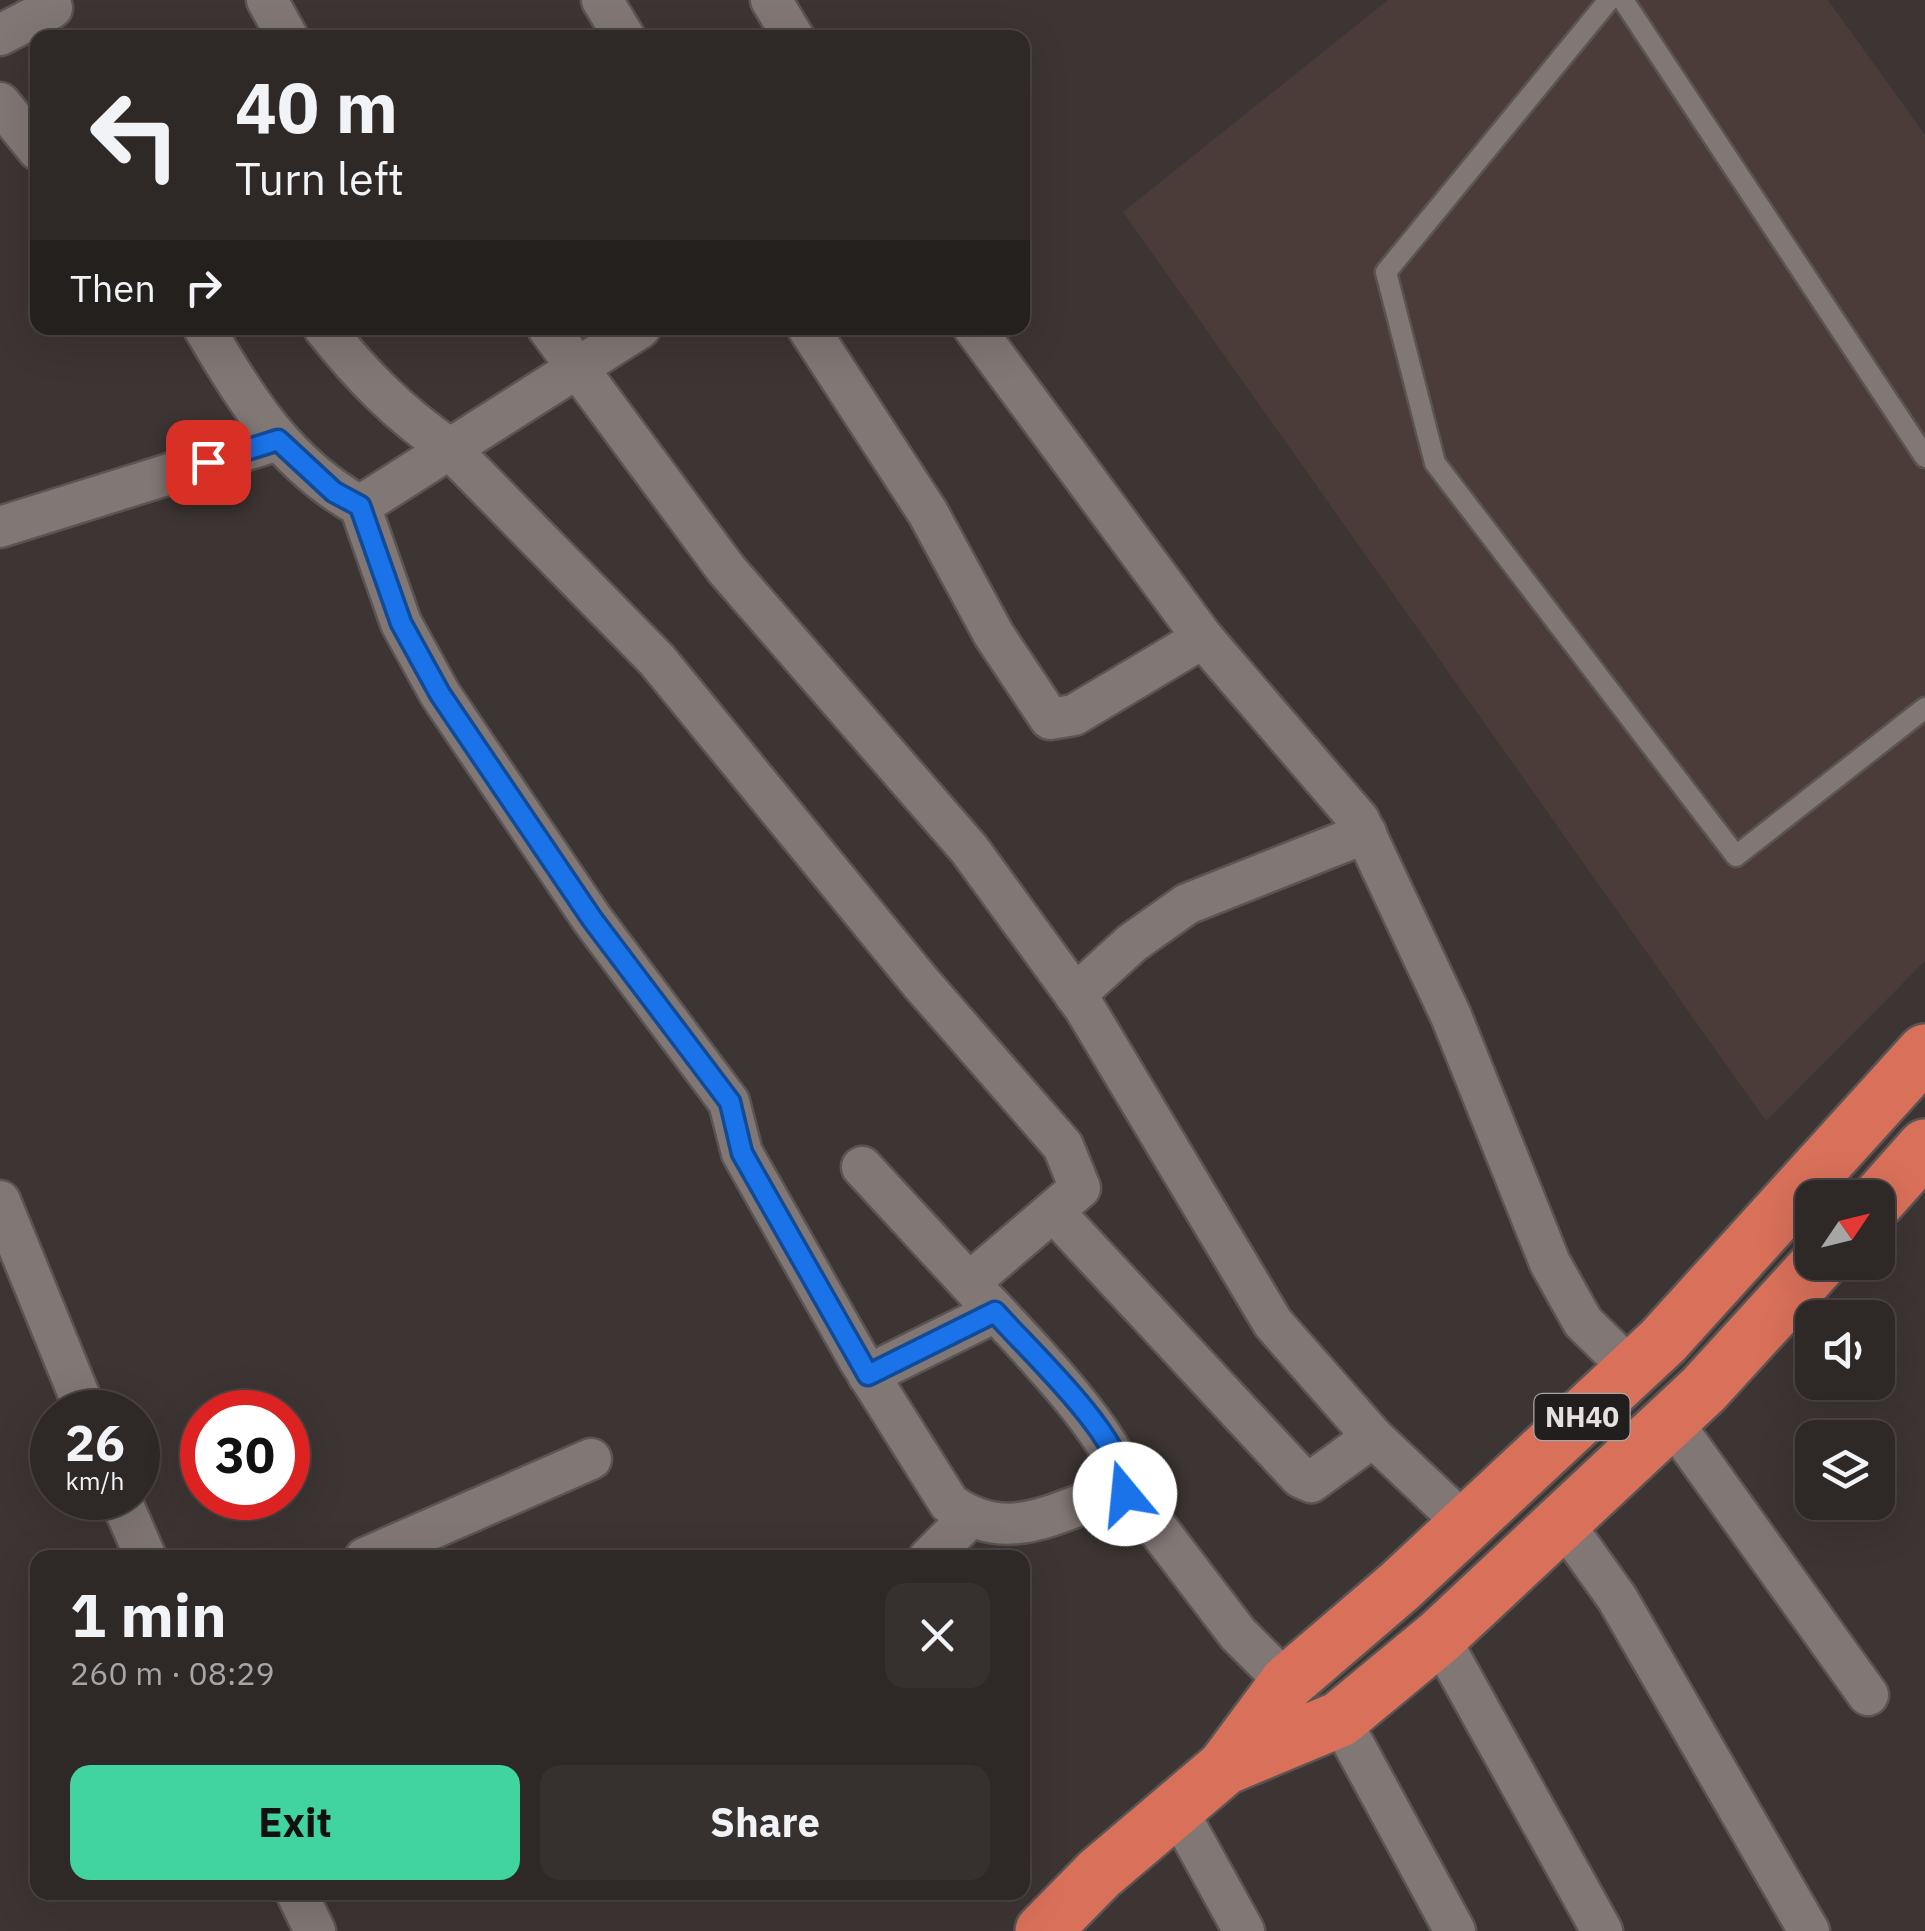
<!DOCTYPE html>
<html lang="en">
<head>
<meta charset="utf-8">
<style>
  :root { --surface:#2e2826; --page:#36302e; --text:#f1f3f6; --muted:#a7a6a7; --line:#494443; --accent:#41d4a1 }
  body { margin:0; font-family:"IBM Plex Sans",sans-serif; background:var(--page); color:var(--text); height:100vh; display:flex; flex-direction:column; font-size:38px; white-space:nowrap }
  * { box-sizing:border-box; margin:0 }
  p { font-size:32px; color:var(--muted) }
  .icon { flex:none; width:55px; height:55px; fill:none; stroke:currentColor; stroke-width:2; stroke-linecap:round; stroke-linejoin:round }
  .map { position:relative; flex:1; overflow:hidden }
  .side { position:absolute; left:30px; top:1550px; width:1000px; height:350px; display:flex; flex-direction:column; background:var(--surface); border-radius:20px; box-shadow:0 10px 40px #0002,0 0 0 2px var(--line) }
  .side>* { flex:none }
  .top-card { position:absolute; left:30px; top:30px; width:1000px; height:305px; border-radius:20px; box-shadow:0 10px 40px #0002,0 0 0 2px var(--line); background:#2e2826; color:var(--text); overflow:hidden }
  .needle { width:65px; rotate:55deg }
  .fabs { position:absolute; left:1795px; top:1180px; display:grid; gap:20px }
  .fabs a { display:grid; place-items:center; width:100px; height:100px; border-radius:20px; background:var(--surface); box-shadow:0 10px 40px #0002,0 0 0 2px var(--line); font-size:50px }
  .speed { position:absolute; left:30px; top:1390px; display:flex; gap:20px; font-size:50px; font-weight:700; text-align:center }
  .speed>* { display:grid; place-content:center; width:130px; height:130px; border-radius:50%; background:var(--surface); box-shadow:0 10px 40px #0002,0 0 0 2px var(--line); line-height:1 }
  .speed small { font-size:25px; font-weight:400 }
  .speed .limit { border:15px solid #d22; background:#fff; color:#111 }
  .pin { position:absolute; display:grid; place-items:center; width:85px; height:85px; color:#fff; margin:-42px; border-radius:20px; box-shadow:0 5px 15px #0006 }
  .me { position:absolute; width:110px; margin:-55px; rotate:343deg; stroke-linejoin:round; filter:drop-shadow(0 0 8px #0008) }
  .turn { display:flex; align-items:center; gap:35px; height:210px; padding:0 40px; font-size:45px }
  .turn .icon { width:130px; height:130px; stroke-width:2.5 }
  .turn b { display:block; font-size:70px; line-height:85px }
  .then { display:flex; align-items:center; height:95px; padding:0 40px; background:#0003; gap:20px; font-size:38px }
  .round { display:grid; place-items:center; flex:none; width:105px; height:105px; border-radius:20px; background:var(--page) }
  .summary { display:flex; align-items:center; justify-content:space-between; height:170px; padding:0 40px }
  h1 { font-size:60px; font-weight:800; line-height:75px }
  .button { display:flex; gap:20px; margin-top:auto; padding:20px 40px }
  .button a { flex:1; height:115px; border-radius:20px; background:var(--accent); color:#111; font-size:40px; font-weight:800; line-height:115px; text-align:center }
  .button a+a { background:var(--page); color:var(--text) }
  .map>svg:first-child { display:block }
  .built { fill:#4b3c39 }
  .lines { fill:none; stroke-linecap:round; stroke-linejoin:round }
  .lane-casing { stroke:#5a5452; stroke-width:25 }
  .street-casing { stroke:#5a5452; stroke-width:45 }
  .highway-casing { stroke:#5a5452; stroke-width:60 }
  .lane { stroke:#817775; stroke-width:20 }
  .street { stroke:#817775; stroke-width:40 }
  .highway { stroke:#d9705a; stroke-width:55 }
  .route-casing { stroke:#114b97; stroke-width:25 }
  .route { stroke:#1a73e8; stroke-width:18 }
  .labels { text-anchor:middle; stroke-width:10; stroke-linejoin:round; paint-order:stroke }
  .shield { fill:#211e1d; stroke:#aba6a6; stroke-width:2.5 }
  .shield-label { font-size:28px; font-weight:bold; fill:#e6e1e0 }
</style>
</head>
<body>
<div class="map">
<svg width="1925" height="1931" viewBox="0 0 1925 1931">
  <rect width="100%" height="100%" fill="#3d3533"/>
  <polygon class="built" points="1388,0 1828,0 1925,135 1925,961 1766,1121 1123,212"/>
  <g class="lines">
    <g class="lane-casing">
      <g id="lane">
        <polyline points="1609,0 1386,272 1435,463 1736,856 1925,708"/>
        <polyline points="1623,0 1925,457"/>
      </g>
    </g>
    <g class="street-casing">
      <g id="street">
        <polyline points="267,0 288,38"/>
        <polyline points="602,0 625,38"/>
        <polyline points="771,0 794,38"/>
        <polyline points="0,35 52,8"/>
        <polyline points="0,103 38,150"/>
        <path d="M 204,328 C 245,399 286,465 360,506 L 401,623 L 440,694 L 592,919 L 729,1102 L 742,1153 L 858,1358 L 949,1503 C 1004,1544 1050,1515 1109,1494 L 1125,1495 L 1148,1516 L 1238,1634 L 1287,1683"/>
        <path d="M 324,328 C 361,375 399,414 449,448 L 657,660 L 921,983 L 1063,1146 L 1080,1188 L 969,1283 C 1005,1323 1131,1446 1125,1495"/>
        <polyline points="548,328 726,569 969,849 1084,1007 1273,1323 1373,1437 1465,1524"/>
        <polyline points="808,328 928,513 994,635 1050,719 1074,715 1203,638"/>
        <polyline points="974,328 1203,638 1359,820 1451,1016 1550,1263 1583,1322 1632,1370"/>
        <polyline points="360,506 640,328"/>
        <polyline points="0,527 278,440"/>
        <polyline points="1075,995 1132,943 1187,904 1366,833"/>
        <polyline points="862,1167 969,1283"/>
        <polyline points="0,1201 86,1412"/>
        <polyline points="1054,1212 1300,1477 1311,1482 1373,1437"/>
        <polyline points="868,1375 995,1312"/>
        <polyline points="1671,1420 1868,1695"/>
        <polyline points="120,1498 146,1558"/>
        <polyline points="1562,1521 1617,1598 1809,1931"/>
        <polyline points="365,1558 591,1459"/>
        <polyline points="929,1558 969,1518"/>
        <polyline points="1439,1637 1602,1931"/>
        <polyline points="1340,1719 1455,1931"/>
        <polyline points="1175,1806 1244,1931"/>
        <polyline points="296,1892 315,1931"/>
      </g>
    </g>
    <g class="highway-casing">
      <g id="highway">
        <polyline points="1878,1200 1925,1147"/>
        <polyline points="1227,1764 1287,1683 1400,1586 1663,1341 1925,1052"/>
        <polyline points="1043,1931 1099,1874 1225,1767 1340,1719 1439,1637 1704,1389 1820,1262"/>
      </g>
    </g>
    <use href="#lane" class="lane"/>
    <use href="#street" class="street"/>
    <use href="#highway" class="highway"/>
  </g>
  <g class="lines">
    <g class="route-casing">
      <path id="route" d="M 208,462 L 278,440 L 334,492 L 360,506 L 401,623 L 440,694 L 592,919 L 730,1102 L 742,1153 L 868,1375 L 995,1312 C 1029,1351 1131,1443 1125,1494"/>
    </g>
    <use href="#route" class="route"/>
  </g>
  <g class="labels">
    <rect class="shield" x="1534.5" y="1394" width="95" height="46" rx="8"/>
    <g class="shield-label">
      <text x="1582" y="1427">NH40</text>
    </g>
  </g>
</svg>
<div class="fabs">
<a><svg class="needle" viewBox="-14 -14 28 28"><path d="M0-13l5 13h-10z" fill="#e53935"/><path d="M0 13l5-13h-10z" fill="#a7a6a7"/></svg></a>
<a><svg class="icon" aria-label="sound" viewBox="0 0 24 24"><path d="M4 9h4l5-4v14l-5-4H4zM17 9q2 3 0 6"/></svg></a>
<a><svg class="icon" aria-label="layers" viewBox="0 0 24 24"><path d="M12 4l9 5-9 5-9-5zM3 14l9 5 9-5"/></svg></a>
</div>
<div class="speed"><div>26<small>km/h</small></div><div class="limit">30</div></div>
<div class="pin" style="left:208px;top:462px;background:#d93025"><svg class="icon" aria-label="arrive" viewBox="0 0 24 24"><path d="M6 21V4h12l-3 4 3 4H6"/></svg></div>
<svg class="me" style="left:1125px;top:1494px" viewBox="-20 -20 40 40"><circle r="19" fill="#fff"/><path d="M0-13L10 11 0 6-10 11z" fill="#1a73e8"/></svg>
<div class="top-card">
<div class="turn"><svg class="icon" aria-label="left" viewBox="0 0 24 24"><path d="M17 20v-9H6M10 6l-5 5 5 5"/></svg><div><b>40 m</b>Turn left</div></div>
<div class="then">Then<svg class="icon" aria-label="right" viewBox="0 0 24 24"><path d="M7 20v-9h11M14 6l5 5-5 5"/></svg></div>
</div>
<section class="side">
<div class="summary"><div><h1>1 min</h1><p>260 m · 08:29</p></div><a class="round"><svg class="icon" aria-label="close" viewBox="0 0 24 24"><path d="M6 6l12 12M18 6L6 18"/></svg></a></div>
<div class="button"><a>Exit</a><a>Share</a></div>
</section>
</div>
</body>
</html>
